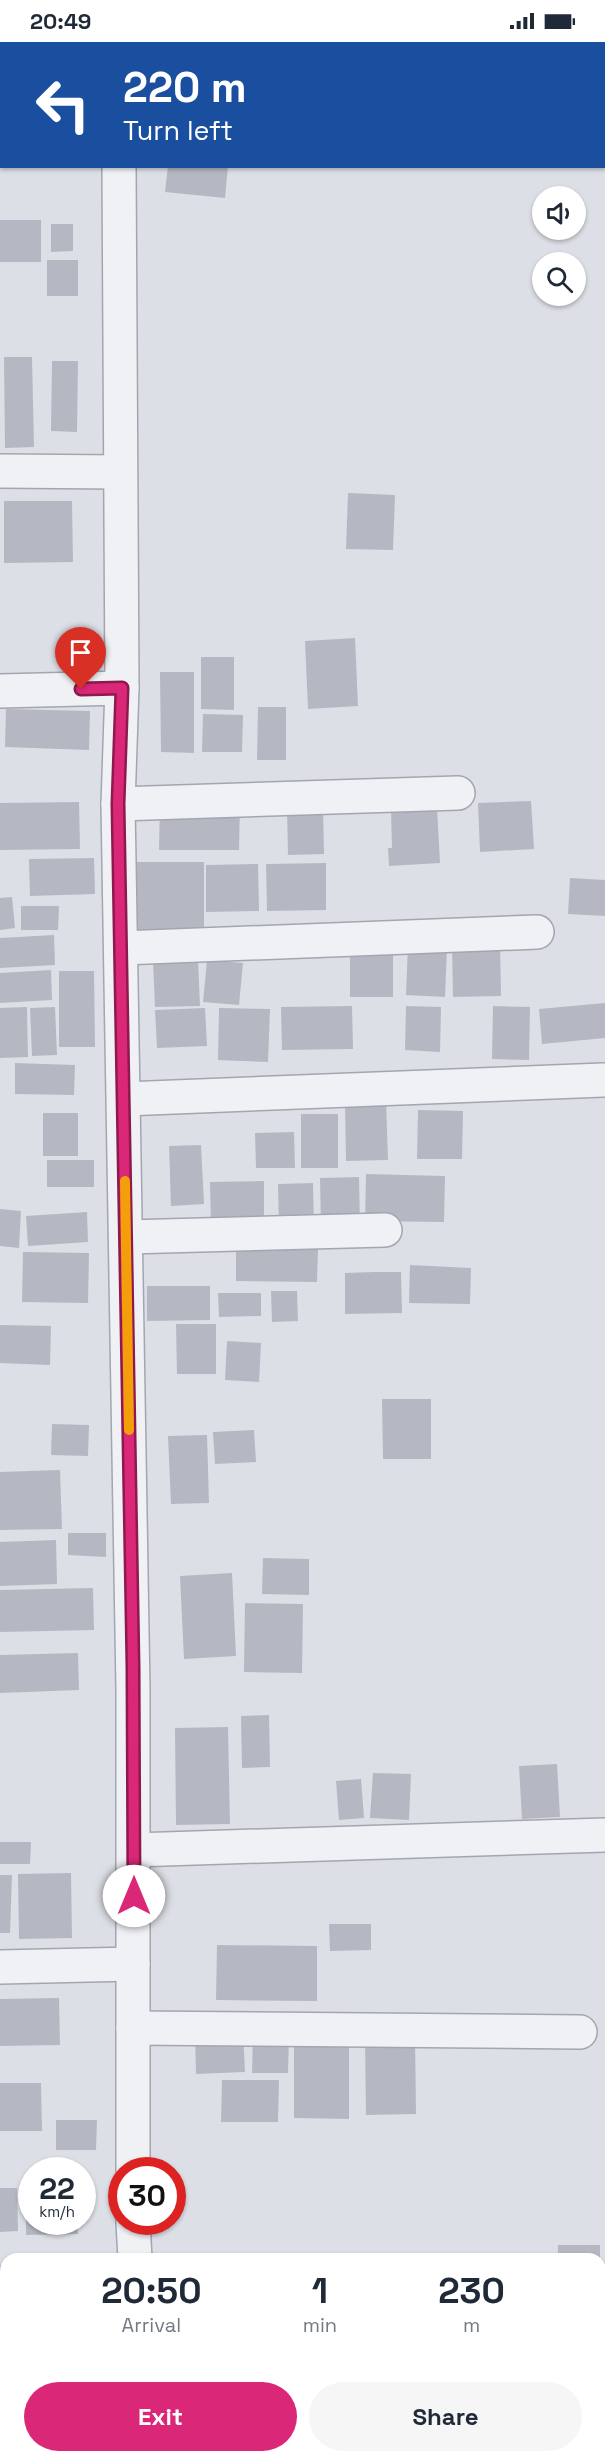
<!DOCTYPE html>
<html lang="en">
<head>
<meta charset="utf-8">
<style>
  :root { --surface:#fff; --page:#f6f6f7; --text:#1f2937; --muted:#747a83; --accent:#db2777 }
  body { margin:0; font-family:"Space Grotesk",sans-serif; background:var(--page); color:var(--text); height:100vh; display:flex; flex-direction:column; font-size:22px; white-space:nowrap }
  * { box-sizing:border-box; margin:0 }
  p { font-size:20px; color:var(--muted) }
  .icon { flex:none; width:33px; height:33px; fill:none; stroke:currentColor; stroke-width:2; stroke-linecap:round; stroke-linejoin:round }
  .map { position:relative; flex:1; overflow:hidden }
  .side { position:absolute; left:0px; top:2211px; width:606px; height:210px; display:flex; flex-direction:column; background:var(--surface); border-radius:18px 18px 0 0; box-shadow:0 2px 4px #0004 }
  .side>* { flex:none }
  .hud { position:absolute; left:0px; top:0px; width:606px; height:126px; box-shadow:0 2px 4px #0004; background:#1a4fa0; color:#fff; overflow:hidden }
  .tools { position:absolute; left:532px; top:144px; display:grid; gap:12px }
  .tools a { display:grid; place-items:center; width:54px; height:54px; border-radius:50%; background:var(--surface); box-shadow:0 2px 4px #0004; font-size:30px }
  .speed { position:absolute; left:18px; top:2115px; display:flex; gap:12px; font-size:30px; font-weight:700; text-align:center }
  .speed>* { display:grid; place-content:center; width:78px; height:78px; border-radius:50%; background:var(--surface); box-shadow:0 2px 4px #0004; line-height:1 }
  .speed small { font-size:15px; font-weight:400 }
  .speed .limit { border:9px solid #d22; background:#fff; color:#111 }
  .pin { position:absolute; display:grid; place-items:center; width:51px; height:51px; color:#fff; margin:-62px -26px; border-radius:50% 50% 50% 0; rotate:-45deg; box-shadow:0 0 6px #0007 }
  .pin .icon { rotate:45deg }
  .me { position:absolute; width:66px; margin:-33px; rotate:0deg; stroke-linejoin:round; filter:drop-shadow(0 0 4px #0008) }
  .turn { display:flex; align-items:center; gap:21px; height:126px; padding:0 24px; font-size:27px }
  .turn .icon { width:78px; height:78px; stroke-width:2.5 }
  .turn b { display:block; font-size:42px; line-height:51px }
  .eta { display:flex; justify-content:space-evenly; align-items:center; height:102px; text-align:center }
  .eta b { font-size:36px; font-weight:700; line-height:42px }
  .primary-button { display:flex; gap:12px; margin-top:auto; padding:12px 24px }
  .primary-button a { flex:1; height:69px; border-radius:36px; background:var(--accent); color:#fff; font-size:24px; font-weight:700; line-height:69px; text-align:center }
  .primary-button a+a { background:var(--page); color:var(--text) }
  .status { display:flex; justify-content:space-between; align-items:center; height:42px; padding:0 30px; background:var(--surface); direction:ltr }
  .status svg { height:16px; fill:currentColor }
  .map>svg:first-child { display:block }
  .building { fill:#b5b8c2 }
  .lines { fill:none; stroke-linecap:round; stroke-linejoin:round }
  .minor-casing { stroke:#a3a6b0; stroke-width:36 }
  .minor { stroke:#eff1f5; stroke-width:33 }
  .route-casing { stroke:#8e194d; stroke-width:15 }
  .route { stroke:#db2777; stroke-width:10 }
  .slow { stroke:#f59e0b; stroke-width:10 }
</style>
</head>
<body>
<div class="status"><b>20:49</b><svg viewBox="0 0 49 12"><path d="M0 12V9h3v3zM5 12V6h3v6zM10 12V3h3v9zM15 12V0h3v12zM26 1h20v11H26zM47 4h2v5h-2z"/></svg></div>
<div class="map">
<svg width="605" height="2421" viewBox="0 0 605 2421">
  <rect width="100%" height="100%" fill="#dddfe6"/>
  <g class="building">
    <polygon points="168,124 228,124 225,156 165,150"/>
    <rect x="0" y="178" width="41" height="42"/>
    <polygon points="51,182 73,182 73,209 51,210"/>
    <rect x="47" y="218" width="31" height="36"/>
    <polygon points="4,315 32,315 34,405 5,406"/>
    <polygon points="52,319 78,319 77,390 51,389"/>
    <polygon points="348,451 395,453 393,508 346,507"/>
    <polygon points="4,459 72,459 73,520 4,521"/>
    <polygon points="355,596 358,664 308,667 305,599"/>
    <polygon points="201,615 234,615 234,668 201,667"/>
    <polygon points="160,630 194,630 194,711 161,710"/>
    <polygon points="258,665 286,665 286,718 257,718"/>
    <polygon points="6,667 90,669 89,708 5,705"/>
    <polygon points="203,672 243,673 242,710 202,710"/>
    <polygon points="531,759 534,807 480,810 478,761"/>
    <polygon points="79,760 80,807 0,808 0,761"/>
    <polygon points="160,761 240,761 239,808 159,808"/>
    <polygon points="323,765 324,812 288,813 287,766"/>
    <polygon points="437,766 440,821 389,824 388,806 392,806 391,768"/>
    <polygon points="94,816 95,852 30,854 29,817"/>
    <polygon points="136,820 204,820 204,889 137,889"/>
    <polygon points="326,821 326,868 267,869 266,822"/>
    <polygon points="258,822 259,869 206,870 206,823"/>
    <polygon points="570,836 605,838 605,874 568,872"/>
    <polygon points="12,855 15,886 0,888 0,856"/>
    <polygon points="21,864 59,864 58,888 21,888"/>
    <polygon points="54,893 55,923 0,926 0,896"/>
    <polygon points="350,901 393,902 393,955 350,955"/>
    <polygon points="408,903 447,905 445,955 406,953"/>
    <polygon points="452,903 500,903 501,954 453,955"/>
    <polygon points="198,918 200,964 155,965 153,919"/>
    <polygon points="207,918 243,921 239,963 203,960"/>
    <polygon points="51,928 52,958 0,961 0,931"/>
    <polygon points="59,929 94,929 95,1005 59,1005"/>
    <polygon points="605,961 605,996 542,1002 539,967"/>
    <polygon points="352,964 353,1007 282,1008 281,965"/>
    <polygon points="406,964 441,965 440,1010 405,1008"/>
    <polygon points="493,964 530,965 529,1018 492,1017"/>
    <polygon points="27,965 28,1015 0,1016 0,966"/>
    <polygon points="55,965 57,1013 32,1014 30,966"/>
    <polygon points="205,966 207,1004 157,1006 155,968"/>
    <polygon points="219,966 270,967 268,1020 218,1018"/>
    <polygon points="15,1021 75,1023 74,1053 15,1052"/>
    <polygon points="386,1059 388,1118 346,1119 345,1060"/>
    <polygon points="418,1068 463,1069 462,1117 417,1117"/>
    <rect x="43" y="1071" width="35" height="43"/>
    <rect x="301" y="1072" width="37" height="54"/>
    <polygon points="294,1090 295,1126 256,1126 255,1091"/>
    <polygon points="201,1103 204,1162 171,1164 169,1104"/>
    <rect x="47" y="1118" width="47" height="27"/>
    <polygon points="366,1132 445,1134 444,1180 365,1179"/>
    <polygon points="359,1135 360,1185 321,1185 320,1136"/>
    <polygon points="264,1139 264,1180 211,1181 210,1140"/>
    <polygon points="313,1141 314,1187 279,1188 278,1142"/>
    <polygon points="0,1167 21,1169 19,1206 0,1204"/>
    <polygon points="87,1170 88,1200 28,1204 26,1174"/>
    <polygon points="236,1206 318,1207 317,1240 236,1239"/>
    <polygon points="23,1210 89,1211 88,1261 22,1260"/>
    <polygon points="410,1223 471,1226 470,1262 409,1261"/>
    <polygon points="374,1230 401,1230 402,1271 345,1272 345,1231"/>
    <polygon points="147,1244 210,1244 210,1278 147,1279"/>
    <polygon points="271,1249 297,1249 298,1279 272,1280"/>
    <polygon points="218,1251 261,1251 261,1274 219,1275"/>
    <polygon points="176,1282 216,1282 216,1332 177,1332"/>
    <polygon points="0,1283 51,1284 50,1323 0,1321"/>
    <polygon points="227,1299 261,1301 259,1340 225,1338"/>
    <polygon points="382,1357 431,1357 431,1417 383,1417"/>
    <polygon points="52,1382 89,1383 88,1414 51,1413"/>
    <polygon points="254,1388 256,1420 215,1422 213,1390"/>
    <polygon points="207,1393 209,1461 171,1462 168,1394"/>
    <polygon points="60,1428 62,1487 0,1488 0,1430"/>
    <polygon points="68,1491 106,1491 106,1515 68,1513"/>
    <polygon points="56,1498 57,1542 0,1544 0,1500"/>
    <polygon points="263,1516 309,1517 309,1553 262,1552"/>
    <polygon points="232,1531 236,1614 184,1617 180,1534"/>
    <polygon points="93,1546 94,1588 0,1590 0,1548"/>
    <polygon points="245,1561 303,1562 302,1631 244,1630"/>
    <polygon points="78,1611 79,1648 0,1651 0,1613"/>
    <polygon points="269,1673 270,1725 242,1726 241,1674"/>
    <polygon points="228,1685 230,1782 176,1783 175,1686"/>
    <polygon points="557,1722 560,1775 522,1777 519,1724"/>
    <polygon points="373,1731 411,1732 409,1778 370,1776"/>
    <polygon points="361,1737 364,1776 339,1778 336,1739"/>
    <polygon points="0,1800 31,1800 30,1822 0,1822"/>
    <polygon points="71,1831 72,1896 19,1897 18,1832"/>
    <polygon points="0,1833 12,1833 10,1891 0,1891"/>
    <polygon points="329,1882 371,1882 371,1908 330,1909"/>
    <polygon points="217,1903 317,1904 317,1959 216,1958"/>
    <polygon points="59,1956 60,2003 0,2004 0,1957"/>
    <polygon points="243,1990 245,2030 196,2032 195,1991"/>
    <polygon points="253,1990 289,1991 288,2031 252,2031"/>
    <polygon points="415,1996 416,2072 366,2073 365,1997"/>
    <polygon points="294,2002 349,2002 349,2077 294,2076"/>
    <polygon points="222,2038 279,2038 278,2080 221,2080"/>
    <polygon points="0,2041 41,2041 42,2089 0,2089"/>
    <polygon points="56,2078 97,2078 96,2108 56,2108"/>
    <polygon points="71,2120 71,2128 46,2128 46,2121"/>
    <polygon points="0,2146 17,2146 18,2189 0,2190"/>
    <polygon points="26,2155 32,2155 32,2180 77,2180 78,2192 26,2193"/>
    <rect x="558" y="2203" width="42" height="14"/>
    <polygon points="0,2223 6,2223 6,2265 0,2266"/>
    <rect x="0" y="2319" width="6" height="65"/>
    <rect x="600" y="2326" width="5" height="31"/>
    <polygon points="1,2403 6,2403 6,2415 107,2415 108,2421 2,2421"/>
    <polygon points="197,2415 266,2419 266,2421 196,2421"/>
  </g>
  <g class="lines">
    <g class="minor-casing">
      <g id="minor">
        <polyline points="118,0 118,2"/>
        <polyline points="0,77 2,77"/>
        <polyline points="119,124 122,646 118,762 133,1648 133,2128"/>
        <polyline points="0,429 120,430"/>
        <polyline points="0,649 122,646"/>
        <polyline points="118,762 458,751"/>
        <polyline points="122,906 537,890"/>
        <polyline points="124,1057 603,1038"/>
        <polyline points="127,1195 385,1188"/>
        <polyline points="134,1808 605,1793"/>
        <polyline points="0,1925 133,1922"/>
        <polyline points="133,1986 580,1990"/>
        <polyline points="133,2180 135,2217"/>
        <polyline points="144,2415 144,2421"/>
      </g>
    </g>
    <use href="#minor" class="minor"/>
  </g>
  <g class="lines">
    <g class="route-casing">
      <polyline id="route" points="81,647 122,646 118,762 133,1625 134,1854"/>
    </g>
    <use href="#route" class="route"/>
    <polyline class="slow" points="125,1139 129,1388"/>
  </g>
</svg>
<div class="tools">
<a><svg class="icon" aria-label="sound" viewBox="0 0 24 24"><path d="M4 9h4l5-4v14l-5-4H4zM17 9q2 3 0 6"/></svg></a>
<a><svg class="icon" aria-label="search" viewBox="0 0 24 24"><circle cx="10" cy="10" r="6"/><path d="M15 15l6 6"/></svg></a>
</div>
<div class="speed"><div>22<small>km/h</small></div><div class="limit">30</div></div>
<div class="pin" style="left:81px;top:647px;background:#d93025"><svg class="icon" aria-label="arrive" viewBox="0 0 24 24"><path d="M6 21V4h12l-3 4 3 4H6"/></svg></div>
<svg class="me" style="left:134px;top:1854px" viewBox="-20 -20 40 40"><circle r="19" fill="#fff"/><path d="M0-13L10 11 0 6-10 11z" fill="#db2777"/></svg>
<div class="hud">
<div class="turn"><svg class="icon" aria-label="left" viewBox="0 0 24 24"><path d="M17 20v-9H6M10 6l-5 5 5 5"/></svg><div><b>220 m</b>Turn left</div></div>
</div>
<section class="side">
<div class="eta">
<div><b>20:50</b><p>Arrival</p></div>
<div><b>1</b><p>min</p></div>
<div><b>230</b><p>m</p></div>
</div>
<div class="primary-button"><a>Exit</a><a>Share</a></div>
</section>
</div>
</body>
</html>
